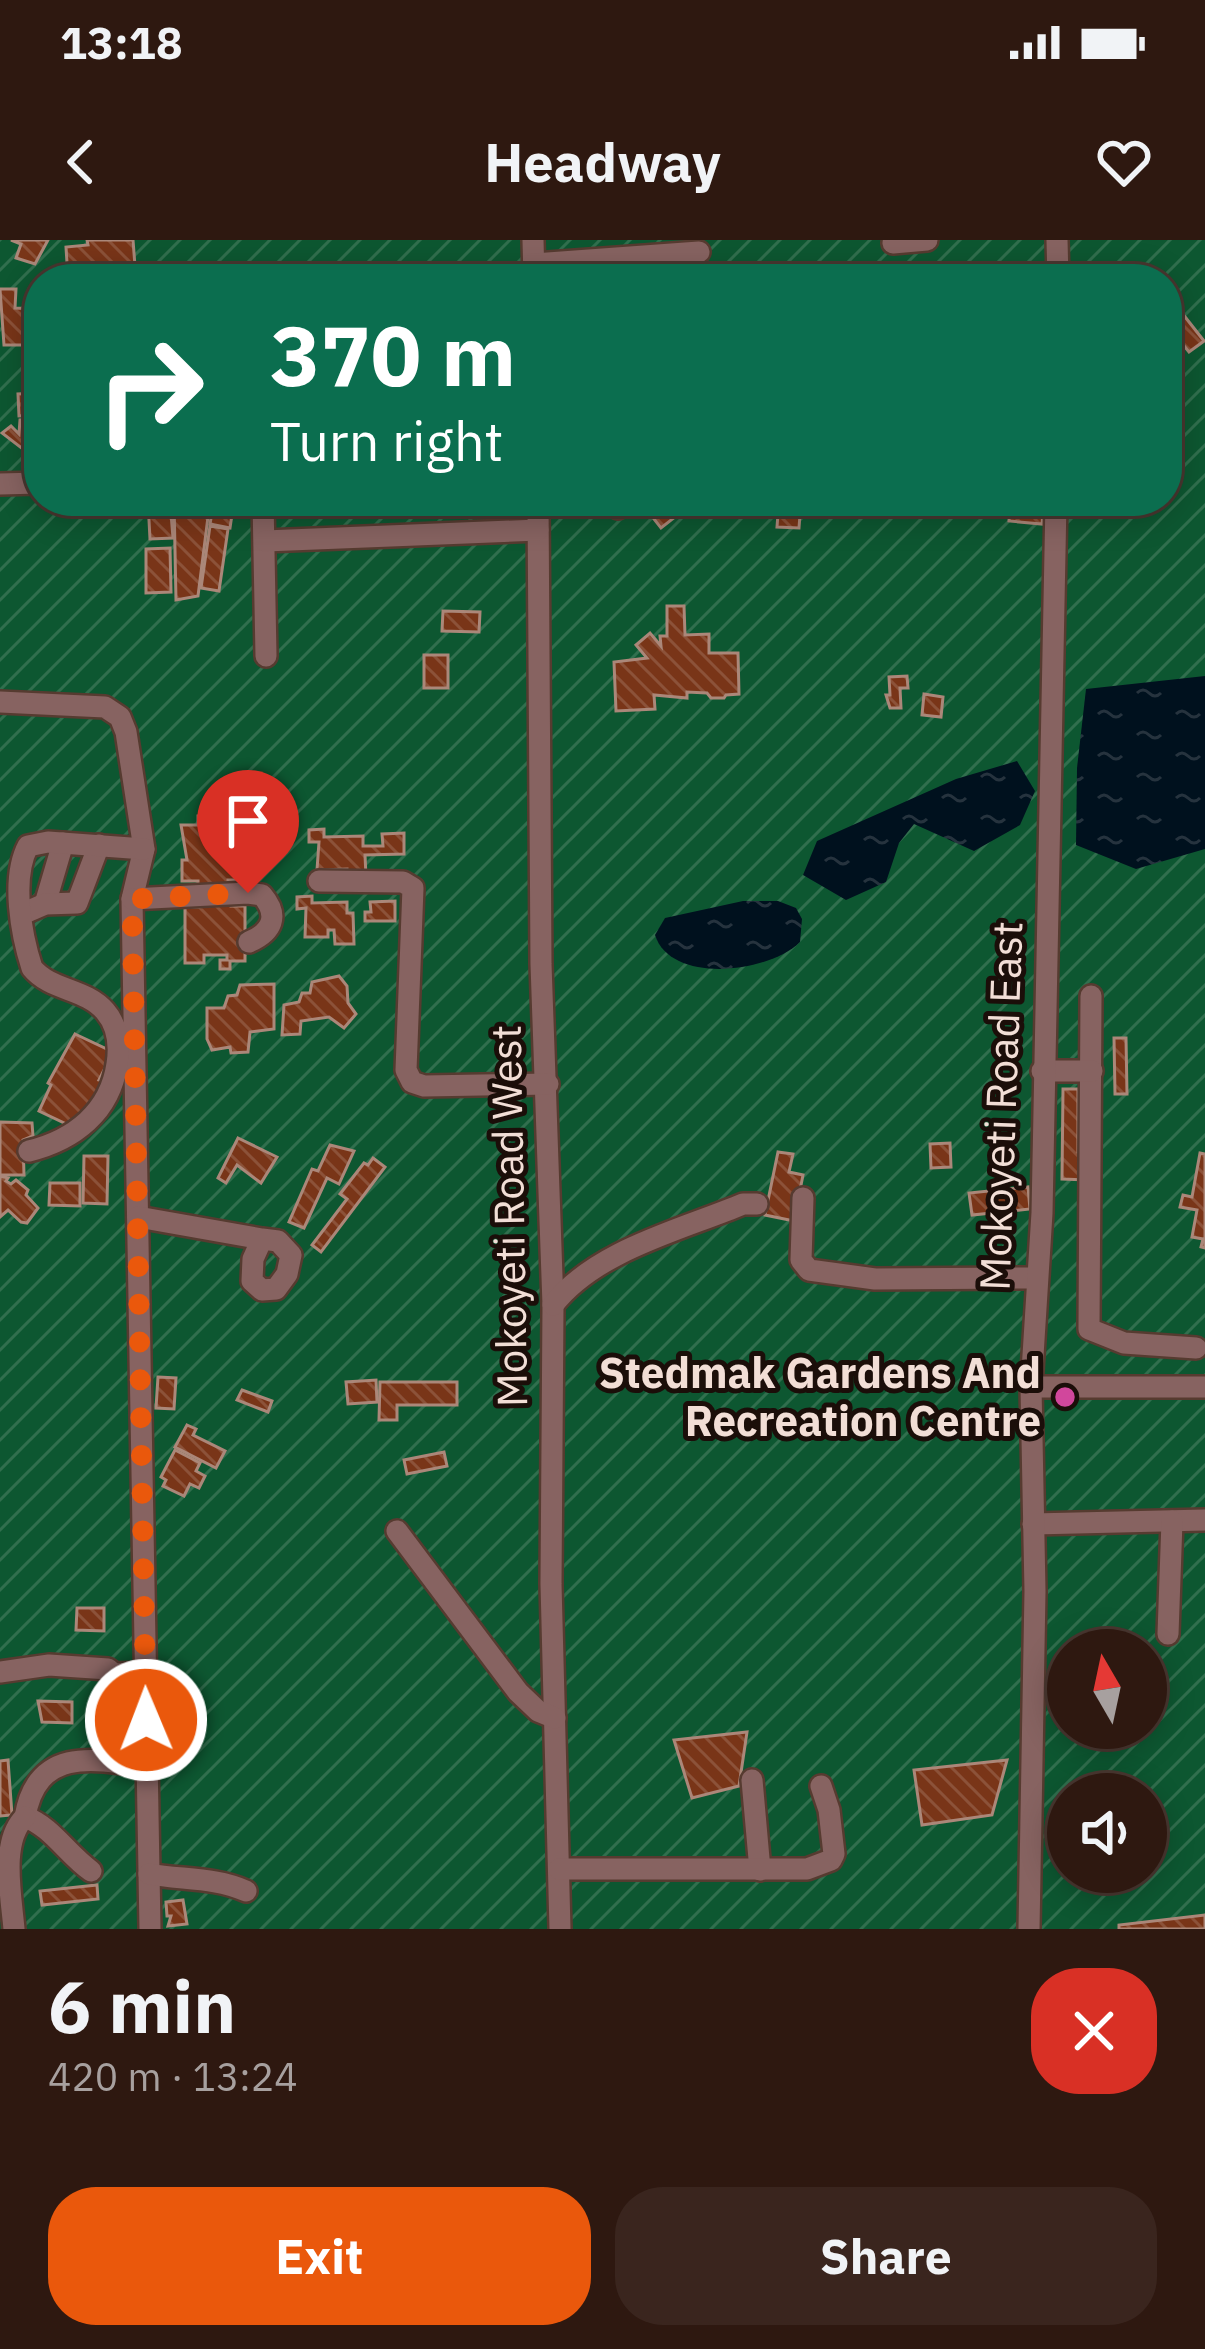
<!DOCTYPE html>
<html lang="en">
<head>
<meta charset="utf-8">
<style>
  :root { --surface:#2e1810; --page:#3a251e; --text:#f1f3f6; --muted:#a7a09f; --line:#493730; --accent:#ea580c }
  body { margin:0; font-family:"IBM Plex Sans",sans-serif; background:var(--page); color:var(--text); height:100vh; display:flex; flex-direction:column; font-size:45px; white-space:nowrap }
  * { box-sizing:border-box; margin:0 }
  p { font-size:39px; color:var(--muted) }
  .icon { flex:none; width:66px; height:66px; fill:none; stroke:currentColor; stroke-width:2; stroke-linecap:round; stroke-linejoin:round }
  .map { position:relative; height:1689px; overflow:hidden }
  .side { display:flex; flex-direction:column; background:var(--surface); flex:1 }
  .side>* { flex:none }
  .guide { position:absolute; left:24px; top:24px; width:1158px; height:252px; border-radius:48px; box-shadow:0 6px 30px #0003,0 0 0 3px var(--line); background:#0b6e4f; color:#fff; overflow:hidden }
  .needle { width:78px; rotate:351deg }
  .controls { position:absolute; left:1047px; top:1389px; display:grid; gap:24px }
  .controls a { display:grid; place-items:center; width:120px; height:120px; border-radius:50%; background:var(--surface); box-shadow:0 6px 30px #0003,0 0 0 3px var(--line); font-size:60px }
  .pin { position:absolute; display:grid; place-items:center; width:102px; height:102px; color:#fff; margin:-123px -51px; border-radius:50% 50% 50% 0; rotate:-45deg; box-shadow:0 0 12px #0007 }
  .pin .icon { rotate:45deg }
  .me { position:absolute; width:132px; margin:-66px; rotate:359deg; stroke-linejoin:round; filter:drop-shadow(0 0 9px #0008) }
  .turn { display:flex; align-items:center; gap:42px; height:252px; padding:0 48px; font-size:54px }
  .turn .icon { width:156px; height:156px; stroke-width:2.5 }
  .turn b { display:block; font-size:84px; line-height:102px }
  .round { display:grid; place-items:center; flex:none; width:126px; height:126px; border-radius:48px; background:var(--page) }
  .overview { display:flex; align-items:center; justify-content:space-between; height:204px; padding:0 48px }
  h1 { font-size:72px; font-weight:700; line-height:90px }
  .primary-button { display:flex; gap:24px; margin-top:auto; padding:24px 48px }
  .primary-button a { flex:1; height:138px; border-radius:48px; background:var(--accent); color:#fff; font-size:48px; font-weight:700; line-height:138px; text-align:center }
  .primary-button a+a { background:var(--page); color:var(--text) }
  .status { display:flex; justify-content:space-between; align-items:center; height:84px; padding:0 60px; background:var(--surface); direction:ltr }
  .status svg { height:33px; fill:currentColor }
  header { display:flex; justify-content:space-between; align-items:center; height:156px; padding:0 48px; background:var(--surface); font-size:54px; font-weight:700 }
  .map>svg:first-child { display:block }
  .garden { fill:url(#garden-furrows); fill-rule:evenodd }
  .water { fill:url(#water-ripples) }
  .building { fill:url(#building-back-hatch); stroke:#ab8779; stroke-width:3 }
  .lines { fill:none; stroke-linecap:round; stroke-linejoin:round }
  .minor-casing { stroke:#563b30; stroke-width:26 }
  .minor { stroke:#876361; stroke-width:21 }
  .route { stroke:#ea580c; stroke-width:21; stroke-dasharray:0 37.8 }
  .hotel-dot { fill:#d1479c; stroke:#1b0e09; stroke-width:4.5 }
  .labels { text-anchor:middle; stroke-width:10; stroke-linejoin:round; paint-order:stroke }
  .street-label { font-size:42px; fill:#f2ded6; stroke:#1b0e09 }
  .poi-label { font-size:42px; font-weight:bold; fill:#f2ded6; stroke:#1b0e09; text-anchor:end }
</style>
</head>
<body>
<div class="status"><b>13:18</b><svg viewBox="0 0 49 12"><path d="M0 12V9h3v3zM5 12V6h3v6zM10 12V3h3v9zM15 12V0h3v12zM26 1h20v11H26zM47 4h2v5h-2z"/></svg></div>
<header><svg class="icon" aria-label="back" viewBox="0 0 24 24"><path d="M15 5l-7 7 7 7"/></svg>Headway<svg class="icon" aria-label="heart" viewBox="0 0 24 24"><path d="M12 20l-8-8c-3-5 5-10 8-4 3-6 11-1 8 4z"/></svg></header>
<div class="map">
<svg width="1205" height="1689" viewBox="0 0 1205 1689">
  <defs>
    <pattern id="garden-furrows" width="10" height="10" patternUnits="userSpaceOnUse" patternTransform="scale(3)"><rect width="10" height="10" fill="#0d5731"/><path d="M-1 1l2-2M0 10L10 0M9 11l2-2" fill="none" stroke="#316f4e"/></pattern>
    <pattern id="water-ripples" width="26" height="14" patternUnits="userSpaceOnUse" patternTransform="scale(3)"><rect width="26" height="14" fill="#00111e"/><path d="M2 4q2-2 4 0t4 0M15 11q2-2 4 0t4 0" fill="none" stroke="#26333e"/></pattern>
    <pattern id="building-back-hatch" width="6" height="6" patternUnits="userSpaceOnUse" patternTransform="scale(3)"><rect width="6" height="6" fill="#793518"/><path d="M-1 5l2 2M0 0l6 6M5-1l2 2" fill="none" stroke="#8c5239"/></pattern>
  </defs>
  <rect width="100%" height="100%" fill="#3d2015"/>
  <path class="garden" d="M 0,0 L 1205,0 L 1205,1689 L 0,1689 ZM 39,39 L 1167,39 L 1167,261 L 39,261 ZM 1068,1410 L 1146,1410 L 1146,1488 L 1068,1488 ZM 1068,1554 L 1146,1554 L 1146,1632 L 1068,1632 Z"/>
  <g class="water">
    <polygon points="1205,436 1205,609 1136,629 1076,605 1077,528 1086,449"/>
    <polygon points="1017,521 1035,551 1020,585 974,611 914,584 899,603 886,642 846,660 803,635 817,601 956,539"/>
    <path d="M 743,661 L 778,661 L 796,668 L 802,679 L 800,702 C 769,733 671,745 655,695 L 665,678 Z"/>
  </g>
  <g class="building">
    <polygon points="11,0 48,0 35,24 16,18 21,4"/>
    <polygon points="87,0 133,0 136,39 107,39 106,23 86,25 87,39 68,39 66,7 88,5"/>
    <polygon points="0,49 16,49 15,68 39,69 39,105 4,105"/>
    <polygon points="1182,73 1204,101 1189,112 1167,85"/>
    <polygon points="39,153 39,175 19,176 18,154"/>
    <polygon points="39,179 39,220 25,221 23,209 2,193 11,186 19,194 20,180"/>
    <polygon points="148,261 170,261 173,298 150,299"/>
    <polygon points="174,261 210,261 198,356 176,360"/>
    <polygon points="214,261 234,261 230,288 210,284"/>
    <polygon points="667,261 686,261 689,266 661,288 654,279 670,266"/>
    <polygon points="779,261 801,261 799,288 777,287"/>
    <polygon points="1010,268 1043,272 1042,284 1009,281"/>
    <polygon points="210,286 228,289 219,351 201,348"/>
    <polygon points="170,308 171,352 146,353 146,309"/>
    <polygon points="667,366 684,366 685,395 709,394 709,413 738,413 739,454 726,455 724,458 711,458 707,453 687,452 687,458 654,455 655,469 616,471 614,422 647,418 636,405 650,393 661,406 660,396 667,396"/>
    <polygon points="443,371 480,372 479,392 442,391"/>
    <rect x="424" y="415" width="24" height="33"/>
    <polygon points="907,436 908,448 900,448 901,468 890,468 886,455 890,455 889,437"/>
    <polygon points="924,454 943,457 941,477 922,475"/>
    <polygon points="228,575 228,586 243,586 244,640 228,640 228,649 198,649 198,641 182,641 182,620 187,620 181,585 198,585 198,576"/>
    <polygon points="324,589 324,597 363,596 363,606 383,606 382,594 404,593 404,614 365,615 366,636 347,637 347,629 317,630 319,602 309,602 309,590"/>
    <polygon points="312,656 312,663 347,662 347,673 353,673 354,704 335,704 334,690 328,690 328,697 305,697 306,668 297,669 297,657"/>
    <polygon points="199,659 231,659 231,666 245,666 245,721 230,721 230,729 220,729 220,720 227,720 227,715 204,715 204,723 185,723 185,667 199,667"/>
    <polygon points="395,661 395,681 365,681 365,672 371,672 370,662"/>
    <polygon points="339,736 347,746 348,763 356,774 344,788 329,777 301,781 300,794 282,795 284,765 299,762 302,753 310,753 312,742"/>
    <polygon points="274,744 274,789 250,792 248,812 231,813 230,807 212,810 207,799 207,768 224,768 228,756 237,755 240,745"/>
    <polygon points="75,794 113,812 99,840 104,841 77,889 39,871 51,845 48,843"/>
    <polygon points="1114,798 1126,798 1127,854 1115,854"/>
    <polygon points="1063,849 1078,849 1078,912 1088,914 1087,940 1062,939"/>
    <polygon points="0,882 32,883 33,896 23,900 24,935 0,935"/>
    <polygon points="238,898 277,917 261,943 237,925 226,943 218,938"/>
    <polygon points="950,903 951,927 931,928 930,904"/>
    <polygon points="330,905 354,911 339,944 327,938 304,988 289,982 312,929 318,931"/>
    <polygon points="778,912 793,914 789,932 803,935 794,981 765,975"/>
    <polygon points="1200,913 1205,914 1205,1008 1201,1007 1203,999 1192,997 1197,970 1180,967 1183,955 1192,957"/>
    <polygon points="84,916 108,916 107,964 83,963"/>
    <polygon points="373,918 385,927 321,1012 312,1005 347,959 340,954 364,923 368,925"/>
    <polygon points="0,936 8,938 6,941 11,944 16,940 28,950 26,955 38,968 27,983 21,982 8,970 0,977"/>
    <polygon points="50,943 80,943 80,966 49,965"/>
    <polygon points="1028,947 1030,969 972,975 969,953"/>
    <polygon points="158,1137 176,1138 174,1169 156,1168"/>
    <polygon points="376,1140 377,1162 348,1164 346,1142"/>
    <polygon points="380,1142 457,1142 457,1165 397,1165 397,1180 379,1180"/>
    <polygon points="242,1150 272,1161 268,1172 237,1160"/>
    <polygon points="187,1185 196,1189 193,1195 225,1211 216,1228 175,1207"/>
    <polygon points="175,1210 200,1223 196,1231 205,1236 199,1248 190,1244 184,1256 163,1246 166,1240 161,1237"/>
    <polygon points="444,1212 447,1226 407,1234 404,1220"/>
    <polygon points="77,1368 104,1368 104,1391 76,1390"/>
    <polygon points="95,1459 120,1459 117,1484 96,1484"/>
    <polygon points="38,1461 72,1462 72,1483 42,1482"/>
    <polygon points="747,1492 739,1546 692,1558 674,1500"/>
    <polygon points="8,1520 12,1575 0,1576 0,1521"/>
    <polygon points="1007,1520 992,1575 922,1585 914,1530"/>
    <polygon points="97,1645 98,1659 42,1665 40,1651"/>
    <polygon points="183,1660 187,1684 168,1686 171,1676 167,1676 166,1662"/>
    <polygon points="1205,1675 1205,1689 1119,1689 1119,1685"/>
  </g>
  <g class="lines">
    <g class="minor-casing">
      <g id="minor">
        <polyline points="533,0 534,38"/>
        <polyline points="1057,0 1058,39"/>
        <polyline points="893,3 927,0"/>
        <polyline points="534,24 699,12"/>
        <polyline points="0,244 39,243"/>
        <polyline points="263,261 266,416"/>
        <polyline points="538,261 541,724 553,1065 551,1344 560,1689"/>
        <polyline points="618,268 626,261"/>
        <polyline points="265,301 538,290"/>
        <polyline points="0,462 105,467 120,477 126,492 144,609 132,659 150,1689"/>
        <polyline points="319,641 403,642 413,648 406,830 412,842 424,846 548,844"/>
        <path d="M 132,659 L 248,653 L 262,655 C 280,676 272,692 249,702"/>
        <polyline points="45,664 63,603"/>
        <polyline points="22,674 45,664 77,663 99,605"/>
        <polyline points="1091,756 1089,1089 1124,1103 1196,1108"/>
        <polyline points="1042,831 1092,831"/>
        <path d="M 29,911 C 74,900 110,872 117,824 C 120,805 118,786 105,771 C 85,748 51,751 32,728 C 21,694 11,638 28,606 L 48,602 L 144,609"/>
        <polyline points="803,958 801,1020 809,1030 875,1039 1035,1038"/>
        <polyline points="138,977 262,999 278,1001 291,1015 287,1034 276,1049 262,1050 252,1041 253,1019 262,999"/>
        <path d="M 553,1065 C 596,1010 681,990 743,964 L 757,964"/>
        <polyline points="1031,1147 1205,1147"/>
        <polyline points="1033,1284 1205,1280"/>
        <polyline points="397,1291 518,1452 538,1471 555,1478"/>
        <polyline points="1168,1394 1172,1281"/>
        <polyline points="0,1432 49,1425 108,1429 114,1434 145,1433"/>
        <polyline points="752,1540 760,1630"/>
        <polyline points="559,1629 807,1629 831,1620 834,1614 829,1570 821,1546"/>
        <path d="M 91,1631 C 68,1615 51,1586 25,1577 C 37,1507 93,1518 147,1527"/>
        <path d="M 149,1634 C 182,1640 215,1637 246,1651"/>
        <path d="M 14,1689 C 11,1654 0,1601 25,1577"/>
        <polyline points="1029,1689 1035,1351 1031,1147 1042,973 1056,261"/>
      </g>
    </g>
    <use href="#minor" class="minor"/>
  </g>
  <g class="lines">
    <polyline class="route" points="146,1480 132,659 248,653"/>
  </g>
  <circle class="hotel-dot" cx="1065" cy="1157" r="12"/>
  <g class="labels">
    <g class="street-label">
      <text transform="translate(1001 866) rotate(-88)" y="15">Mokoyeti Road East</text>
      <text transform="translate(509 976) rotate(-91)" y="15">Mokoyeti Road West</text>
    </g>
    <g class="poi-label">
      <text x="1041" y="1148">Stedmak Gardens And<tspan x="1041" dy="48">Recreation Centre</tspan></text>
    </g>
  </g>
</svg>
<div class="controls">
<a><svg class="needle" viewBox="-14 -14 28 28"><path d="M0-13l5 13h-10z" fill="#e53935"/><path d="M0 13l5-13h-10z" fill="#a7a09f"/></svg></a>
<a><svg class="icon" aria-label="sound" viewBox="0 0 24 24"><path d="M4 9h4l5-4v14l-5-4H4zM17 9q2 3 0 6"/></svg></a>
</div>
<div class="pin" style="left:248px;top:653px;background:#d93025"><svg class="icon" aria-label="arrive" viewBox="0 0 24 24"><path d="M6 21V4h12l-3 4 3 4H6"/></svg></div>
<svg class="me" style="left:146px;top:1480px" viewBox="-20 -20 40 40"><circle r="17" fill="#ea580c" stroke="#fff" stroke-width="3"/><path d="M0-11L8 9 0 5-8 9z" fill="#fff"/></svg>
<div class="guide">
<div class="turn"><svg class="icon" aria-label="right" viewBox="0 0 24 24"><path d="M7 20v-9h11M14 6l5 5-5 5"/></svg><div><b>370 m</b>Turn right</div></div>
</div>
</div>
<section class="side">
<div class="overview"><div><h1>6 min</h1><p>420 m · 13:24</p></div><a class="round" style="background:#d93025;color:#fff"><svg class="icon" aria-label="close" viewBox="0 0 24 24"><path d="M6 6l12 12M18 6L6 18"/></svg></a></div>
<div class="primary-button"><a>Exit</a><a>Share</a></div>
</section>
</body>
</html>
